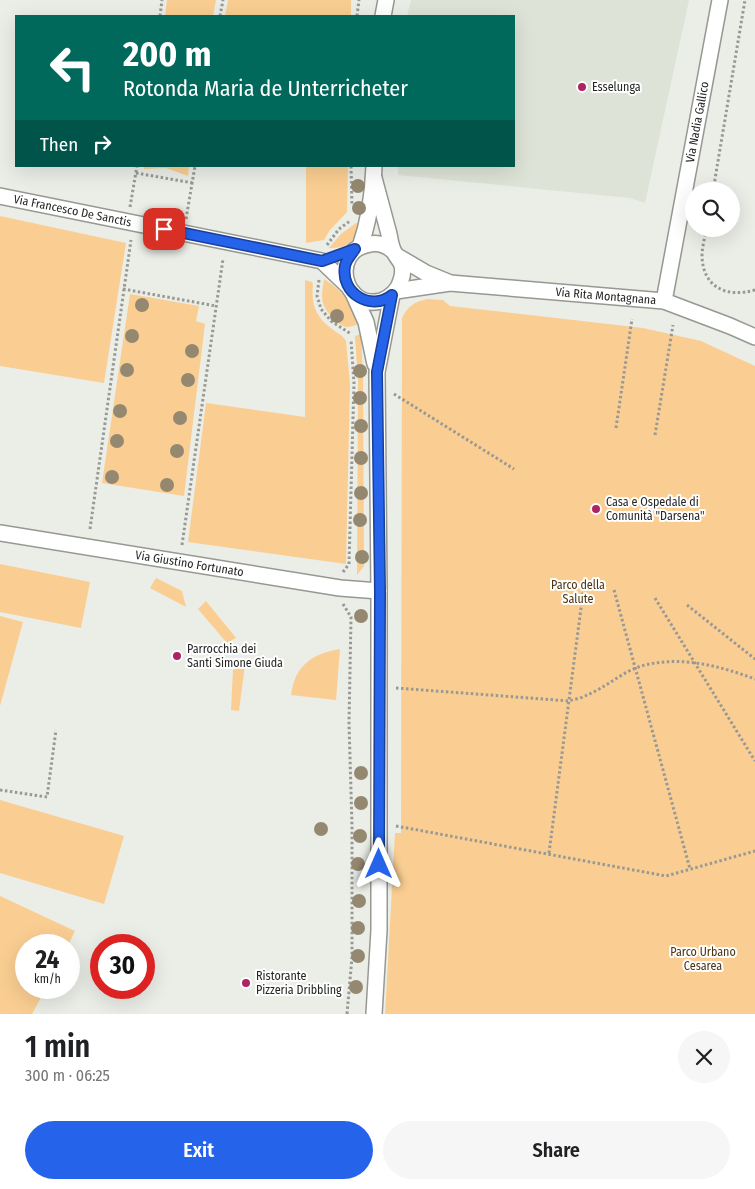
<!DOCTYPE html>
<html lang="en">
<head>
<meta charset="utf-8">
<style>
  :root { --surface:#fff; --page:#f6f6f6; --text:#202124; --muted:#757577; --accent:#2563eb }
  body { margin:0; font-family:"Fira Sans Condensed",sans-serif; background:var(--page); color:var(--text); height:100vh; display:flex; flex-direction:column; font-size:19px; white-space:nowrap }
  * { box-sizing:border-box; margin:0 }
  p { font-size:16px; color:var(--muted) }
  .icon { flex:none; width:28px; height:28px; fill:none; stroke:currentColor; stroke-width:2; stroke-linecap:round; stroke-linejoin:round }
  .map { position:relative; height:1014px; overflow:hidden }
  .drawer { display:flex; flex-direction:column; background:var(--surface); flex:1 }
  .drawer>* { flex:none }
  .top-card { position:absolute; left:15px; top:15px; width:500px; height:152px; border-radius:0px; box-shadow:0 5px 20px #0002; background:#00695c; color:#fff; overflow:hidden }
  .fabs { position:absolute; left:685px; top:182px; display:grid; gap:10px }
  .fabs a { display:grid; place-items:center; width:55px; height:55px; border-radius:50%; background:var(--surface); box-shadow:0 5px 20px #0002; font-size:25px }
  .speed { position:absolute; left:15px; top:934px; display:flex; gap:10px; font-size:25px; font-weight:700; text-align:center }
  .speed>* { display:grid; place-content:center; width:65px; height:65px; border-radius:50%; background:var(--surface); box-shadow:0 5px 20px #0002; line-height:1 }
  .speed small { font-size:12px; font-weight:400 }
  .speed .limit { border:8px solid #d22; background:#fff; color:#111 }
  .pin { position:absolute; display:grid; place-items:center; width:42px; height:42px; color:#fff; margin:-21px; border-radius:10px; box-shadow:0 2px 8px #0006 }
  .me { position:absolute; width:55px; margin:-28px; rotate:0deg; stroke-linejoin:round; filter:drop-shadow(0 0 4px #0008) }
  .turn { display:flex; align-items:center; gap:18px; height:105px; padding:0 25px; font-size:22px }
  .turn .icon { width:65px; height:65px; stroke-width:2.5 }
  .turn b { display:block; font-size:35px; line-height:42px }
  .then { display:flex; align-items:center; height:48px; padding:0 25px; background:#0003; gap:10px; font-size:19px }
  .round { display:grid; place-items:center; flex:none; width:52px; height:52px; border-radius:26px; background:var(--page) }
  .headline { display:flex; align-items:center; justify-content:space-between; height:85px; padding:0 25px }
  h1 { font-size:30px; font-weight:600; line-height:38px }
  .action { display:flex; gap:10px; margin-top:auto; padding:10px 25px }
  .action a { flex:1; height:58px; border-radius:30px; background:var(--accent); color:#fff; font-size:20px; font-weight:600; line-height:58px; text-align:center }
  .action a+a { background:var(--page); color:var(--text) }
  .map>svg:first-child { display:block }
  .built { fill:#dde3d6 }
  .green { fill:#face92 }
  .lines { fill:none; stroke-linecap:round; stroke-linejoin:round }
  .minor-casing { stroke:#969892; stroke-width:18 }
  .path { stroke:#989995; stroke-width:3; stroke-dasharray:2.5 2.5; stroke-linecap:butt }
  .minor { stroke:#fff; stroke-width:15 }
  .tree { fill:#948871 }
  .route-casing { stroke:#184099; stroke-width:12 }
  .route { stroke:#2563eb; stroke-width:9 }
  .poi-dot { fill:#ae2362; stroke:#fff; stroke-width:2 }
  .labels { text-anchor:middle; stroke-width:4; stroke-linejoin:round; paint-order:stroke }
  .poi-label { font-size:12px; fill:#262725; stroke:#fff; text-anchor:start }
  .street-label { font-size:12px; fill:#262725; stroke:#fff }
  .park-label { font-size:12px; fill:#4c3511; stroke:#fff }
</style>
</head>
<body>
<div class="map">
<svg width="755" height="1014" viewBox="0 0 755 1014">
  <rect width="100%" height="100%" fill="#ebede7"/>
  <polygon class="built" points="411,0 689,0 645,203 630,198 398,175 398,166 514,166 514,16 407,16"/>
  <g class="green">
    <polygon points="167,0 216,0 213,16 165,16"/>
    <polygon points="228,0 351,0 351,16 225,16"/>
    <polygon points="144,166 189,166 188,176 166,168 144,169"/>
    <polygon points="306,166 348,166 347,212 330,230 324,240 306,243"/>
    <polygon points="0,216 126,243 104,383 0,366"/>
    <path d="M 356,223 L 360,224 C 354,242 349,248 329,248 L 341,234 Z"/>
    <path d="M 324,279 C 343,291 351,303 359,324 C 355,325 351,327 347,327 C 338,326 325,311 323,303 C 321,295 323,286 324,279 Z"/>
    <path d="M 305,280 L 312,282 L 313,284 C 311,304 315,316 332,329 C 337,333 343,335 346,341 L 350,384 L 346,564 L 188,542 L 206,403 L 305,417 Z"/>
    <polygon points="130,294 199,306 196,321 205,324 184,496 102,483"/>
    <path d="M 427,299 L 443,300 L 450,306 L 643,328 L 701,341 L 755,366 L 755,1014 L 385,1014 L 395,833 L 401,833 L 402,318 C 409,305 413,303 427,299 Z"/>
    <polygon points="361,334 363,375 364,566 357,575 358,381 355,336"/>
    <polygon points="0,564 90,582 81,628 0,612"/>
    <polygon points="156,578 182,591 186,607 150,588"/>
    <polygon points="206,601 236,638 227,643 198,609"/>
    <polygon points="0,616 23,622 0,706"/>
    <path d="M 340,649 L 336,700 L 291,695 C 295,665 312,654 340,649 Z"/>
    <polygon points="245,665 239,711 231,710 233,670"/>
    <polygon points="0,800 124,836 104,904 0,873"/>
    <polygon points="0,896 75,931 68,945 26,945 26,988 46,988 32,1014 0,1014"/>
  </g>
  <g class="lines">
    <g class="minor-casing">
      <g id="minor">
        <polyline points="383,16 386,0"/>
        <path d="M 374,178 C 379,197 384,215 389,234 C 390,239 391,247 394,252 C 396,256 400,260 402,265 C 403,270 403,275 401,280 C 399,290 390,298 381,301 C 343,311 329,250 370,244 C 379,242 388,246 394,252"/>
        <path id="s1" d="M 0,196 L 322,261 L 347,285"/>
        <path d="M 360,247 C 369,221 373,193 374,166"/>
        <polyline points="397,256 426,273 448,282"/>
        <path id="s2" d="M 396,291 L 450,283 L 664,301 L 730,326 L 755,337"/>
        <polyline points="353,293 366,322 375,364"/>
        <path id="s3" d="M 664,301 L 720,0"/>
        <path id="s4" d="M 0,533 L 340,588 L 379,591"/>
        <polyline points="374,1014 379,930 379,591 377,372 392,295"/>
      </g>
    </g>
    <g class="path">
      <polyline points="160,16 162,0"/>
      <polyline points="220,16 223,0"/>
      <polyline points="357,16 359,0"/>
      <polyline points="351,166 352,206"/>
      <polyline points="136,173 193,183"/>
      <polyline points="713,191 745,0"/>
      <polyline points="130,207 137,166"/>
      <polyline points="186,219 195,166"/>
      <path d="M 706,229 C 705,238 702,247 702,256 C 703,288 727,298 755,290"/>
      <polyline points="327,245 339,229 350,221"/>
      <polyline points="319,280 317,296 321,309 331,321 351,334"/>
      <polyline points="123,289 216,306"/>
      <polyline points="394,394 514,469"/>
      <polyline points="616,428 632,319"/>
      <polyline points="655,435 673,325"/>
      <polyline points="90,529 131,240"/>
      <polyline points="182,545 223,259"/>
      <polyline points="343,572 349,564 354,383 351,340"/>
      <polyline points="614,590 690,869"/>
      <polyline points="655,598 755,761"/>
      <polyline points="343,604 351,617 349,723 352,826 352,957 347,1014"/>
      <polyline points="687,605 755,659"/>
      <path d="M 396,688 L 569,701 C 575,699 582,698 587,695 C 607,687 624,670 645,665 C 682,656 720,666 755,679"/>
      <polyline points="0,790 47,797 56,730"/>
      <polyline points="396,826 666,876 755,851"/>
      <polyline points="549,853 584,585"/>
    </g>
    <use href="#minor" class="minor"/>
  </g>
  <g class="tree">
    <circle cx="358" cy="186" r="7"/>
    <circle cx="359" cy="208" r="7"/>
    <circle cx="142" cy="305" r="7"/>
    <circle cx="337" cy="316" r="7"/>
    <circle cx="132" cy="336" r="7"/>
    <circle cx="192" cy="351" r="7"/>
    <circle cx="127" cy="370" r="7"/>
    <circle cx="360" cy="371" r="7"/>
    <circle cx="188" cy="380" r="7"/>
    <circle cx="360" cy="398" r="7"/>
    <circle cx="120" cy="411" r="7"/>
    <circle cx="180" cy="418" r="7"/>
    <circle cx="361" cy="426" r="7"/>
    <circle cx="117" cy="441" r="7"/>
    <circle cx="177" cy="451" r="7"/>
    <circle cx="361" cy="458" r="7"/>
    <circle cx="112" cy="477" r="7"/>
    <circle cx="167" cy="485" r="7"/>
    <circle cx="361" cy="493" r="7"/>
    <circle cx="360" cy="520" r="7"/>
    <circle cx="362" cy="557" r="7"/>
    <circle cx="361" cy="616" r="7"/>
    <circle cx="361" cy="773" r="7"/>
    <circle cx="361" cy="803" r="7"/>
    <circle cx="321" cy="829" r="7"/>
    <circle cx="360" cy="836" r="7"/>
    <circle cx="358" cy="864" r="7"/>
    <circle cx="359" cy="901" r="7"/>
    <circle cx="358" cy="928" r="7"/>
    <circle cx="358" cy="956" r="7"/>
    <circle cx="356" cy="987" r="7"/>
  </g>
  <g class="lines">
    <g class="route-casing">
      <path id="route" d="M 164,229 L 322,261 L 355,249 C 351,255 346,260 345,266 C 340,293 371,312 392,295 L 377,372 L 380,592 L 379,864"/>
    </g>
    <use href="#route" class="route"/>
  </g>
  <g class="poi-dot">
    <circle cx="582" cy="87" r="5"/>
    <circle cx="596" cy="509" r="5"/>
    <circle cx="177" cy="656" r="5"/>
    <circle cx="246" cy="983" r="5"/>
  </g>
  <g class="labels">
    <g class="poi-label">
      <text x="592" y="91">Esselunga</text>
      <text x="606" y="506">Casa e Ospedale di<tspan x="606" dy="14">Comunità "Darsena"</tspan></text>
      <text x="187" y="653">Parrocchia dei<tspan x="187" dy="14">Santi Simone Giuda</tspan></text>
      <text x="256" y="980">Ristorante<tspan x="256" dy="14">Pizzeria Dribbling</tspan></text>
    </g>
    <g class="street-label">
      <text dy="4" stroke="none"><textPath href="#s3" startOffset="182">Via Nadia Gallico</textPath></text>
      <text dy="4" stroke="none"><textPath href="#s1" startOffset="74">Via Francesco De Sanctis</textPath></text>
      <text dy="4" stroke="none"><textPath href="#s2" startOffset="211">Via Rita Montagnana</textPath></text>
      <text dy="4" stroke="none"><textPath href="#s4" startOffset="192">Via Giustino Fortunato</textPath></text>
    </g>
    <g class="park-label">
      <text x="578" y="589">Parco della<tspan x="578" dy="14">Salute</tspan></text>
      <text x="703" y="956">Parco Urbano<tspan x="703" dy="14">Cesarea</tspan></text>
    </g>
  </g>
</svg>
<div class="fabs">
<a><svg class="icon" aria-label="search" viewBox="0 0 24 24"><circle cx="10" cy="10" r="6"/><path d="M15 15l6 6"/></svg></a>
</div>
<div class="speed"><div>24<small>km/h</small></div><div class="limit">30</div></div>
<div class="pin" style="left:164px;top:229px;background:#d93025"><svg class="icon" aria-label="arrive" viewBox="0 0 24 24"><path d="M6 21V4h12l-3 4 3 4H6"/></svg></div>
<svg class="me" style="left:379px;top:864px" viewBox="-20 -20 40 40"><path d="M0-17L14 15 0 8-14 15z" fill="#2563eb" stroke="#fff" stroke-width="4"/></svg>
<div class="top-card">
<div class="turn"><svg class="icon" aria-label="left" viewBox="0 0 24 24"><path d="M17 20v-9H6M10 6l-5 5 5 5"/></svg><div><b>200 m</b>Rotonda Maria de Unterricheter</div></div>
<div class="then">Then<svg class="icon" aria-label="right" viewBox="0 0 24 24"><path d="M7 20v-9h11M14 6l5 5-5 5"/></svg></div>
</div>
</div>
<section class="drawer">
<div class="headline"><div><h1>1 min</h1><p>300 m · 06:25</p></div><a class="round"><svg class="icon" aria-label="close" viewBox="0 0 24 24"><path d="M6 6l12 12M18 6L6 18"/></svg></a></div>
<div class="action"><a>Exit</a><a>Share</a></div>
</section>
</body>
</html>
